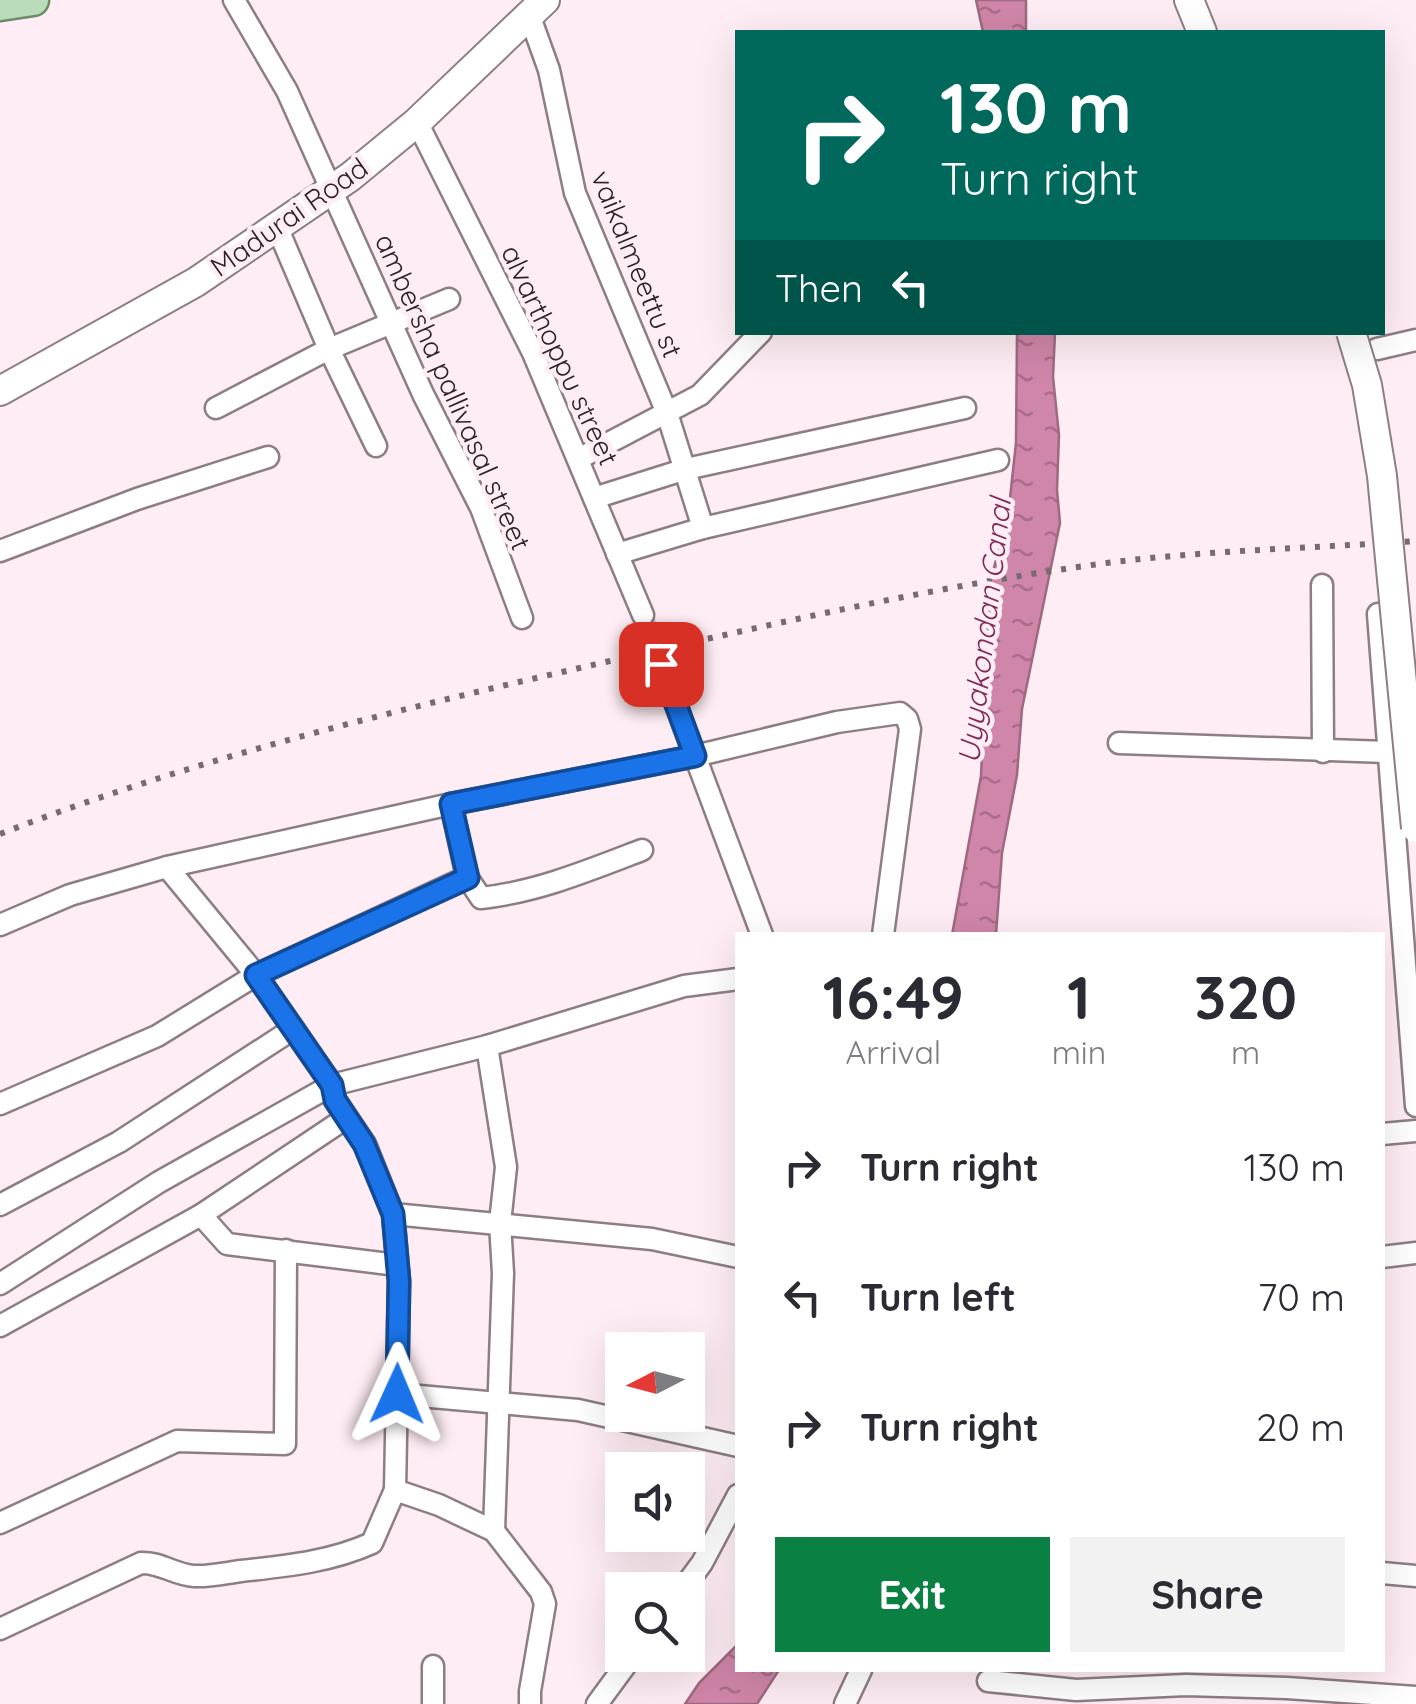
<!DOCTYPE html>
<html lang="en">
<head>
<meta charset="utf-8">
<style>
  :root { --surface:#fff; --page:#f2f2f3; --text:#2b2b33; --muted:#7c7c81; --accent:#0b8043 }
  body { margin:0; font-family:Quicksand,sans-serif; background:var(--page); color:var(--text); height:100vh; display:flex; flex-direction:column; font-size:38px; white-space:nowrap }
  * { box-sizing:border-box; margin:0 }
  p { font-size:32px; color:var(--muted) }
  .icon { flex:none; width:55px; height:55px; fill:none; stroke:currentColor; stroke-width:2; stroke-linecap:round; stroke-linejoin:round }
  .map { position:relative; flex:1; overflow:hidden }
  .sheet { position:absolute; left:735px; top:932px; width:650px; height:740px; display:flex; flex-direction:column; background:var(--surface); border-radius:0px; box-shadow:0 10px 40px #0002 }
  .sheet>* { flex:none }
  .hud { position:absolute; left:735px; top:30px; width:650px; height:305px; border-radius:0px; box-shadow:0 10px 40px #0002; background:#00695c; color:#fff; overflow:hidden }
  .needle { width:65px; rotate:264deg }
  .fabs { position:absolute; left:605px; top:1332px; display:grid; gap:20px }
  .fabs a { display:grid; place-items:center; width:100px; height:100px; border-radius:0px; background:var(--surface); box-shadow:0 10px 40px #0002; font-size:50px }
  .pin { position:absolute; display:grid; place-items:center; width:85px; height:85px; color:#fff; margin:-42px; border-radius:20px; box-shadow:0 5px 15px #0006 }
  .me { position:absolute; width:110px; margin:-55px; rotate:1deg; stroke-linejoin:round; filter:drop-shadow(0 0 8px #0008) }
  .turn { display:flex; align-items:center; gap:35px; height:210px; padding:0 40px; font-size:45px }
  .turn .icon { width:130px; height:130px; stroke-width:2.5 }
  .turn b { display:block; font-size:70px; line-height:85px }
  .then { display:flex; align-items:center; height:95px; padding:0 40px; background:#0003; gap:20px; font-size:38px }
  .eta { display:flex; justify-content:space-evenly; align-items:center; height:170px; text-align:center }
  .eta b { font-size:60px; font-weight:700; line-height:70px }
  .button { display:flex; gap:20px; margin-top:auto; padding:20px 40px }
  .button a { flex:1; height:115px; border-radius:0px; background:var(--accent); color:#fff; font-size:40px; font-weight:700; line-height:115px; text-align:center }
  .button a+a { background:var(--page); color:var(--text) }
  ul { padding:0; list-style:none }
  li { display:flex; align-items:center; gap:30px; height:130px; padding:0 40px }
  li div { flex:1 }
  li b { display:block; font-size:38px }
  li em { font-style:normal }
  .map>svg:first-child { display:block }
  .water { fill:url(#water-ripples); stroke:#9e6981; stroke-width:2.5 }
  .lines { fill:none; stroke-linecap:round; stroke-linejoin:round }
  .street-tunnel { stroke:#d4c5cb; stroke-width:20; stroke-dasharray:20 10; stroke-linecap:butt }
  .street-casing { stroke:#8d7e84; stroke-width:25 }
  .secondary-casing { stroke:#8d7e84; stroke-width:32 }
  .primary-casing { stroke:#6a8c69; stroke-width:35 }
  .street { stroke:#fff; stroke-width:20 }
  .secondary { stroke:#fff; stroke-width:28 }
  .primary { stroke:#bbdcba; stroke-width:30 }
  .rail { stroke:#766c70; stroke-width:6; stroke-dasharray:5 10; stroke-linecap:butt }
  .secondary-bridge-casing { stroke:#8d7e84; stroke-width:32; stroke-linecap:butt }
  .secondary-bridge { stroke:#fff; stroke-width:28 }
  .route-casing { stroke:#114b97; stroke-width:25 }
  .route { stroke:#1a73e8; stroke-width:18 }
  .labels { text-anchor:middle; stroke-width:9; stroke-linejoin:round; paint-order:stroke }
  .street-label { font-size:28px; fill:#2a2427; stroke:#feedf4 }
  .water-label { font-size:30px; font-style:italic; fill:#802958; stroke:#feedf4 }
</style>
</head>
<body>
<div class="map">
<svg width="1416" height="1704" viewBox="0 0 1416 1704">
  <defs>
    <pattern id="water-ripples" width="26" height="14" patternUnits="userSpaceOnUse" patternTransform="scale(2.5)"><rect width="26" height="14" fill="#d086a8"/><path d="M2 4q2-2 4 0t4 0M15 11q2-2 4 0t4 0" fill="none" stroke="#a96d89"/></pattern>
  </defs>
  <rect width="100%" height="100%" fill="#feedf4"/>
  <g class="water">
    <polygon points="976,0 1026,0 1026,32 983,32"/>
    <polygon points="1017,333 1055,333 1053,377 1059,435 1057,490 1060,523 1022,709 1017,775 1002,853 996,935 952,935 981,776 989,586 1008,516 1016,443"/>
    <polygon points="737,1645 738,1670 779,1670 757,1704 685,1704 699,1683"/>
  </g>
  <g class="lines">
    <polyline class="street-tunnel" points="643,615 661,665"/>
    <g class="street-casing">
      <g id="street">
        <polyline points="234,0 287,91 423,394 481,508 522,618"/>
        <polyline points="530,17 549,70 575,193 667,413 703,528"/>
        <polyline points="417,122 533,353 643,615"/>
        <polyline points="277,227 329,349 376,446"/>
        <polyline points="1377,349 1416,340"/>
        <polyline points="216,408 329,349 449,299"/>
        <polyline points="578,459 700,395 761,332"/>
        <polyline points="594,498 686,469 965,408"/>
        <polyline points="0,551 137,499 268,457"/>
        <polyline points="617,554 703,528 998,460"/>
        <polyline points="1322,585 1323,752"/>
        <polyline points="1378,614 1416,1106"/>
        <polyline points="661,665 762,935"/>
        <polyline points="1119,743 1387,752"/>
        <path d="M 451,804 L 467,877 L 481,898 C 537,892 590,870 642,850"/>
        <polyline points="167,867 256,975 332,1085 335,1100 365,1144 393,1214 399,1281 395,1490 439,1505 494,1531 541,1592 545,1604 530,1691 530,1704"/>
        <polyline points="0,925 70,895 167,867 451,804 695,756 837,722 900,713 907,719 910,729 883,935"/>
        <polyline points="487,1046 506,1167 500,1223 503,1273 494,1531"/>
        <polyline points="0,1104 157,1036 256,975 467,877"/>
        <polyline points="1382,1134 1416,1131"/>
        <polyline points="0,1205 119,1142 293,1029"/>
        <polyline points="393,1214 652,1239 738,1257"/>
        <polyline points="201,1215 346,1118"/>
        <polyline points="1382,1257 1416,1253"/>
        <polyline points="0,1284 159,1182 332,1085 487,1046 684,986 738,979"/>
        <polyline points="0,1326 201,1215 227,1244 397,1265"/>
        <polyline points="397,1394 578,1410 738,1446"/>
        <polyline points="0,1523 177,1441 285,1444 286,1250"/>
        <polyline points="1382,1573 1416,1576"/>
        <polyline points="682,1590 702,1563 738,1495"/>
        <path d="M 0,1629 L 141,1563 C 160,1562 175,1575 194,1576 C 209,1577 226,1573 241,1571 C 286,1566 330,1562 372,1543 L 395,1490"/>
        <polyline points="988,1681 1076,1690 1186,1685 1287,1688 1416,1697"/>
        <polyline points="433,1704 433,1666"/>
        <polyline points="597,1704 633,1655"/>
        <polyline points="845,1704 861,1670"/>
      </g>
    </g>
    <g class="secondary-casing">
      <g id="secondary">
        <polyline points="1189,0 1202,32"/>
        <polyline points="0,391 196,282 350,177 417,122 545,0"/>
      </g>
    </g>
    <g class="primary-casing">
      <polyline id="primary" points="0,5 33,0"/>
    </g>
    <use href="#street" class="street"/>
    <use href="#secondary" class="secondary"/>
    <use href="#primary" class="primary"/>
    <path class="rail" d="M 0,834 C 198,757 404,708 610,661 C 777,623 945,584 1114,562 C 1214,550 1316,548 1416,541"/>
    <g class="secondary-bridge-casing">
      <polyline id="secondary-bridge" points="1351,332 1367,385 1382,476 1416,828"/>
    </g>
    <use href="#secondary-bridge" class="secondary-bridge"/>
  </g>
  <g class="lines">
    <g class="route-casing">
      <polyline id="route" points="397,1394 399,1281 393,1214 364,1144 335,1100 332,1085 256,975 468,878 451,804 695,756 661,664"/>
    </g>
    <use href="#route" class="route"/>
  </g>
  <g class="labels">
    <g class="street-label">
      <text transform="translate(289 217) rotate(-35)" y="10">Madurai Road</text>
      <text transform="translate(637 264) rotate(68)" y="10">vaikalmeettu st</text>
      <text transform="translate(560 355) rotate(65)" y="10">alvarthoppu street</text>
      <text transform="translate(453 392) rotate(66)" y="10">ambersha pallivasal street</text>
    </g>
    <g class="water-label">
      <text transform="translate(985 631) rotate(-83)" y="10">Uyyakondan Canal</text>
    </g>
  </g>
</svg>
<div class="fabs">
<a><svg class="needle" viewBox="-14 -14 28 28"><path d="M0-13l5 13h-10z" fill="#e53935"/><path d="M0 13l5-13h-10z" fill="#7c7c81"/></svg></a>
<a><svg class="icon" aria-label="sound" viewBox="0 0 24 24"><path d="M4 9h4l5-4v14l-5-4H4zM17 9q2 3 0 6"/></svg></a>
<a><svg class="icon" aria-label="search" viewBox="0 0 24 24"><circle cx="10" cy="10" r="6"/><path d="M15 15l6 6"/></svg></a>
</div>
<div class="pin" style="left:661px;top:664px;background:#d93025"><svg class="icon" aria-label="arrive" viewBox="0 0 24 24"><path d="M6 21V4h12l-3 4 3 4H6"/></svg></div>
<svg class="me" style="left:397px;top:1394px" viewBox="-20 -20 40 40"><path d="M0-17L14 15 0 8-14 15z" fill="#1a73e8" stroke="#fff" stroke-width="4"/></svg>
<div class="hud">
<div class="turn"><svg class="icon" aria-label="right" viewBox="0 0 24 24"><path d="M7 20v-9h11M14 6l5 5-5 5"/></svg><div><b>130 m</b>Turn right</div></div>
<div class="then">Then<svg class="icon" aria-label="left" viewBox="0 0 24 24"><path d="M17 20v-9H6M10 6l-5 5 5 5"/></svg></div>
</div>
<section class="sheet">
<div class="eta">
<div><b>16:49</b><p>Arrival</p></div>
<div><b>1</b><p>min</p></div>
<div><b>320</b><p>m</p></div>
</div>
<ul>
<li><svg class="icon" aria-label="right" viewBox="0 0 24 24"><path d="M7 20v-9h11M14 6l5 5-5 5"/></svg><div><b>Turn right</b></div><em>130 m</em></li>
<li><svg class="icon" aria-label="left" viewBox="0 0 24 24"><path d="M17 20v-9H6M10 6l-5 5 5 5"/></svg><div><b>Turn left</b></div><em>70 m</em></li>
<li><svg class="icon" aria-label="right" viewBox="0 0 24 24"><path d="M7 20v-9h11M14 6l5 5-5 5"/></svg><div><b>Turn right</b></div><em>20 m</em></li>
</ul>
<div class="button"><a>Exit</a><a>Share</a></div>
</section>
</div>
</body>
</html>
